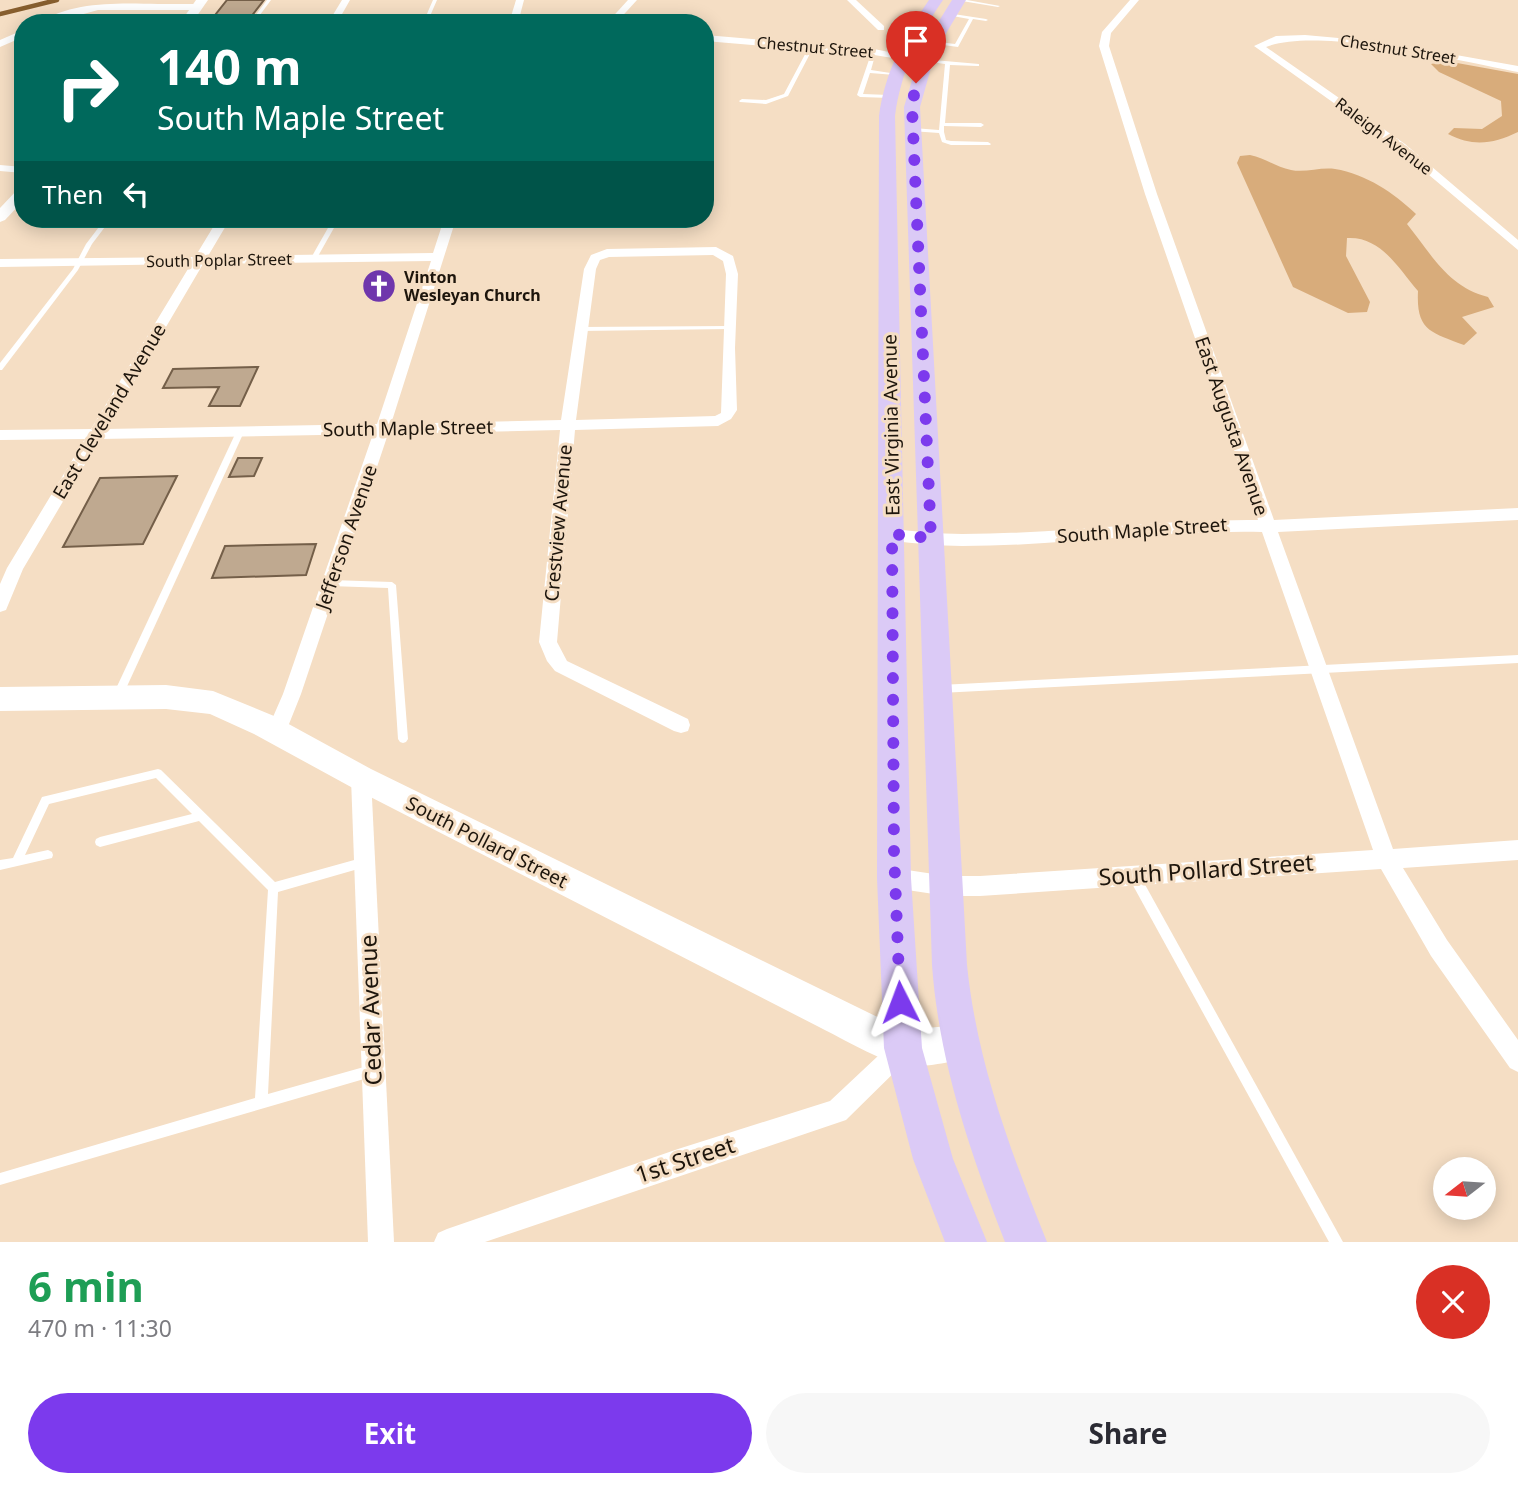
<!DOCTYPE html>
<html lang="en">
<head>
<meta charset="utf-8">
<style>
  :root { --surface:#fff; --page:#f7f7f7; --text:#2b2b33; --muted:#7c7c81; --accent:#7c3aed }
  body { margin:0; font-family:"Noto Sans",sans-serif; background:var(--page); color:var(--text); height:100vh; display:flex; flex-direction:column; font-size:26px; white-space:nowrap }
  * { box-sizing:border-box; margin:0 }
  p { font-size:23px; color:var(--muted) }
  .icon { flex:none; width:38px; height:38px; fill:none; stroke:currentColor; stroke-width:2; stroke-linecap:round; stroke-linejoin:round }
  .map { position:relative; height:1242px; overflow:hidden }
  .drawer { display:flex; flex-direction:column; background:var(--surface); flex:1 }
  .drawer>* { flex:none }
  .banner { position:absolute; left:14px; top:14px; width:700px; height:214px; border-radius:28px; box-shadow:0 4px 18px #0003; background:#00695c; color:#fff; overflow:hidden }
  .needle { width:46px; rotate:253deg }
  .fabs { position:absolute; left:1433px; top:1157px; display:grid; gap:14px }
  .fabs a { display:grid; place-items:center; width:63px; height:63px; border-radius:50%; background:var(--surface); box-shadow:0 4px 18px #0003; font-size:35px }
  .pin { position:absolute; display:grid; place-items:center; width:60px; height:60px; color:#fff; margin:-72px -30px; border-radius:50% 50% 50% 0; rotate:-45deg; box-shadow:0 0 7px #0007 }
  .pin .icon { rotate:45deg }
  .me { position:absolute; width:77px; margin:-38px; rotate:357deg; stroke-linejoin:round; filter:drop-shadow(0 0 5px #0008) }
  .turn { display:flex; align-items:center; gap:24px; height:147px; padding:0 28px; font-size:32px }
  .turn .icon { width:91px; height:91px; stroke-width:2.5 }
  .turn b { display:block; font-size:49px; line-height:60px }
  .then { display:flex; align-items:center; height:66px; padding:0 28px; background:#0003; gap:14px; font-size:26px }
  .round { display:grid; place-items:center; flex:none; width:74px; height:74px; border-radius:37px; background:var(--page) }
  .headline { display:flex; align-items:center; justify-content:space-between; height:119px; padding:0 28px }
  h1 { font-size:42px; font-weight:700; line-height:52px; color:#1e9e55 }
  .action { display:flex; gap:14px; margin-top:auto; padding:14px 28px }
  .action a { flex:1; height:80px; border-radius:42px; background:var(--accent); color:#fff; font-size:28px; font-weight:700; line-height:80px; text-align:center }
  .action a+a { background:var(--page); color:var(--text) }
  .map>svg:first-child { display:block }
  .green { fill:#d8ac7b }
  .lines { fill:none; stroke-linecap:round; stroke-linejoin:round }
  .stream { stroke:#875e2e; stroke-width:4.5 }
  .building { fill:#bfa990; stroke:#745f49; stroke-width:2 }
  .service { fill:#fff; fill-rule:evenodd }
  .minor { fill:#fff; fill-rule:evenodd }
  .tertiary { fill:#fff; fill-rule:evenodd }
  .secondary { fill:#fff; fill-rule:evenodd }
  .primary { fill:#dbcaf6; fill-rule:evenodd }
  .route { stroke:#7c3aed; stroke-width:12; stroke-dasharray:0 21.6 }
  .labels { text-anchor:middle; stroke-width:6; stroke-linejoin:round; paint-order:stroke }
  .far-street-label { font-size:16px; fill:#1d150c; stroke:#f5dec4 }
  .far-poi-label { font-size:16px; font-weight:bold; fill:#1d150c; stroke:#f5dec4; text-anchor:start }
  .street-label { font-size:19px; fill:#1d150c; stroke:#f5dec4 }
  .near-street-label { font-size:23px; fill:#1d150c; stroke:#f5dec4 }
</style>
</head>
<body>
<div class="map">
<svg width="1518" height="1242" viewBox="0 0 1518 1242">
  <rect width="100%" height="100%" fill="#f5dec4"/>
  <g class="green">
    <path d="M 1446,61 L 1518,74 L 1518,132 C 1493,144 1473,147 1448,134 L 1454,128 L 1482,129 L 1502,116 L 1501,101 L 1439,72 L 1431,64 Z"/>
    <path d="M 1250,155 C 1265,158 1276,167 1291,170 C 1305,173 1320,167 1335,169 C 1366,174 1394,193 1416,214 L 1407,224 C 1432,255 1448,287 1488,297 L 1494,307 L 1462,317 L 1477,333 L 1464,345 C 1431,332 1416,331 1418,291 C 1398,268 1381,236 1347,238 L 1346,256 L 1370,302 L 1367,312 L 1348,313 L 1293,287 L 1237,163 L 1240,156 Z"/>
  </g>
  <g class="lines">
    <polyline class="stream" points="0,14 57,0"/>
  </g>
  <g class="building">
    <polygon points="227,0 264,0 250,18 212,19"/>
    <polygon points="258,367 240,406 209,406 219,387 163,388 173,369"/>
    <polygon points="238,458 262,458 254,476 229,477"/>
    <polygon points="177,476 143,544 63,547 100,478"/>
    <polygon points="316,544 306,575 212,578 225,546"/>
  </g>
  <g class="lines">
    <g class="service">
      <polygon points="267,0 271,0 254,23 250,23"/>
      <polygon points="433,0 437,0 427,23 423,23"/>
      <polygon points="956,0 967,0 1000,6 998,7"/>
      <polygon points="947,13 986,19 988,20 986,21 973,19 958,47 929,43 929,41 931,41 955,44 969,19 947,15"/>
      <polygon points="810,45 814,46 788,96 766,104 740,102 739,101 742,99 766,100 784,94"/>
      <polygon points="872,51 876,52 871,70 897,74 895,75 870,73 863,94 889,95 891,96 891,98 860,97 857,95"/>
      <polygon points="922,59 979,64 979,66 977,66 950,65 945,123 981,123 984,125 981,127 944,126 944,132 946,140 951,141 988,142 991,144 990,145 951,145 942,142 939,133 911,131 910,130 913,128 939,130 945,64 924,61 922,60"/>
      <polygon points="105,219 111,219 92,244 78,270 2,370 0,370 0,363 73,269 86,244"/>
      <polygon points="333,219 339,219 317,258 312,259 311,258"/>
      <polygon points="728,326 730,327 730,329 580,331 577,329 580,327"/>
      <polygon points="237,430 243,430 244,432 123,695 121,698 118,699 115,698 113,695"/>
      <polygon points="330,580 392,582 396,585 408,739 406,742 403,743 400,742 398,739 388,588 330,586 326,583"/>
      <polygon points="1518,655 1518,663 940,693 937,692 935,689 937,686 940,685"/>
      <polygon points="158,769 161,770 275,882 365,857 369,859 370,862 369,865 365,867 278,892 268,1094 371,1065 375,1067 377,1071 375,1075 371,1077 0,1185 0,1173 255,1098 268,890 199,821 100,847 96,845 95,842 96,839 100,837 192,814 156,778 49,804 25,855 48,850 52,852 53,855 52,858 0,870 0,860 13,858 42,797"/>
      <polygon points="1134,871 1138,872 1343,1242 1329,1242 1130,880 1129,876 1130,872"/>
    </g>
    <g class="minor">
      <polygon points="342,0 350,0 337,23 328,23"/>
      <polygon points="516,0 524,0 518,23 509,23"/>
      <polygon points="628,0 637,0 616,23 607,23"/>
      <polygon points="847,0 856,0 884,26 884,30 878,30"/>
      <path d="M 1130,0 L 1139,0 L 1111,33 L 1109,46 L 1157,194 L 1274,520 L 1518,508 L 1518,520 L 1278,532 L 1393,849 L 1518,840 L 1518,860 L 1403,868 L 1447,940 L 1518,1040 L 1518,1072 L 1510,1068 L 1431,956 L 1381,869 L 980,896 L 947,896 L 894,888 L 887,885 L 883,878 L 887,871 L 894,868 L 947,876 L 980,876 L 1373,850 L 1262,532 C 1161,530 1062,546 962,546 C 939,546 915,543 892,541 L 884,535 L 892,529 C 915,531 939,534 962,534 C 1061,534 1159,519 1258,520 L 1145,194 L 1099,46 L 1102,32 Z"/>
      <path d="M 158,4 L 197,4 L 201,7 L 197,10 L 98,10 L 51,23 L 39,23 C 71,1 120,3 158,4 Z"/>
      <polygon points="23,30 23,37 0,47 0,40"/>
      <polygon points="705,35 874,49 929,60 924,63 874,55 705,41"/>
      <path d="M 1305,35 L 1383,42 L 1518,66 L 1518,72 C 1461,61 1317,26 1266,47 L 1405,144 L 1518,240 L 1518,250 L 1397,148 L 1254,46 L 1276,36 Z"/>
      <polygon points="0,165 23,167 23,173 0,171"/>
      <path d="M 218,219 L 230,219 L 208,256 L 433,253 L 444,219 L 456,219 L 391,424 L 561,420 L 584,269 L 591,255 L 607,249 L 716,247 L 733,256 L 738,274 L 735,348 L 737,410 L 731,419 L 718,426 L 575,430 L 557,642 L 567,661 L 688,719 L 690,725 L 688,731 L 681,733 L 674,731 L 555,671 L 547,661 L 539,642 L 560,430 L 388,434 L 301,694 L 283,739 L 276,741 L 269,739 L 266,733 L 283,694 L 373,434 L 100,439 L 23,569 L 6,610 L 0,612 L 0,584 L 7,568 L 85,439 L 0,440 L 0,430 L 91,429 L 191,264 L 0,267 L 0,259 L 195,257 ZM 713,255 L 723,261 L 726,274 L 721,413 L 715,416 L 576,420 L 596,269 L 600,260 L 609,257 ZM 431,261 L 377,424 L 106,429 L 203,264 Z"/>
      <polygon points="361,769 368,772 371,778 394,1242 368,1242 351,778 354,772"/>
      <polygon points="903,1036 911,1040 915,1048 911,1056 846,1120 485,1242 434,1242 438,1233 447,1229 678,1149 830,1101 895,1040"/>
    </g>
    <g class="tertiary">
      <polygon points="196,0 208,0 192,23 180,23"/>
      <polygon points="23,188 23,201 5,220 0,222 0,208 18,189"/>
    </g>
    <path class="secondary" d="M 166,685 L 213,691 L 274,716 L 371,769 L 904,1030 L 960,1025 L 972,1031 L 978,1043 L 972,1055 C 957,1062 918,1069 902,1065 C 879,1060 843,1039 821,1028 L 351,787 L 254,734 L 210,714 L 166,709 L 0,711 L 0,687 Z"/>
    <g class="primary">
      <path d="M 929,0 L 943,0 C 918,36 901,72 895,116 L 911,878 L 922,1048 L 953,1159 L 987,1242 L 945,1242 L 913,1159 L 884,1048 L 877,878 L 879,116 C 885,72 904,36 929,0 Z"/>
      <path d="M 952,0 L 966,0 L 936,50 L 920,107 L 967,965 C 977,1063 1011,1152 1047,1242 L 1005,1242 C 970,1152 939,1062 932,965 L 904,107 L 921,50 Z"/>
    </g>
  </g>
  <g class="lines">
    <polyline class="route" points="900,1002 894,851 892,534 931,538 912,107 916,83"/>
  </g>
  <defs>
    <g id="church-disc" transform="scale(1.75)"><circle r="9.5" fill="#6f36ac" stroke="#f5dec4"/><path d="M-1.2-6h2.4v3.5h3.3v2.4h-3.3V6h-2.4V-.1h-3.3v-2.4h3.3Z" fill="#fff"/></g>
  </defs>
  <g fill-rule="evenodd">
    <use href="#church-disc" x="379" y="286"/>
  </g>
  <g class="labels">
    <g class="far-street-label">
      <text transform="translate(815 47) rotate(5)" y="6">Chestnut Street</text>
      <text transform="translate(1398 49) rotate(9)" y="6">Chestnut Street</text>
      <text transform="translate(1384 136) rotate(37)" y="6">Raleigh Avenue</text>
      <text transform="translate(219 260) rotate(-1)" y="6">South Poplar Street</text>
    </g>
    <g class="far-poi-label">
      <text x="404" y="283">Vinton<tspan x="404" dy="18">Wesleyan Church</tspan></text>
    </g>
    <g class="street-label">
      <text transform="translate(109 411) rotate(-59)" y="7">East Cleveland Avenue</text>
      <text transform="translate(891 425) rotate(-91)" y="7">East Virginia Avenue</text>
      <text transform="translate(1232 426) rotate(71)" y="7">East Augusta Avenue</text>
      <text transform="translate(408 428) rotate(-1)" y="7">South Maple Street</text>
      <text transform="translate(558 523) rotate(-85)" y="7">Crestview Avenue</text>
      <text transform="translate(1142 530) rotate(-4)" y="7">South Maple Street</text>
      <text transform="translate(346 537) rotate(-71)" y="7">Jefferson Avenue</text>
      <text transform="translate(487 842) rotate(27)" y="7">South Pollard Street</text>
    </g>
    <g class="near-street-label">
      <text transform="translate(1206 870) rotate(-4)" y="8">South Pollard Street</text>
      <text transform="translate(371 1010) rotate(-92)" y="8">Cedar Avenue</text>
      <text transform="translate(685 1160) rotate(-18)" y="8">1st Street</text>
    </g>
  </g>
</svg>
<div class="fabs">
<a><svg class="needle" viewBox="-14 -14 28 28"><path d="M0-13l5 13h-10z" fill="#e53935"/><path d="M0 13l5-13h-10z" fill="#7c7c81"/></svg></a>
</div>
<div class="pin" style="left:916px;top:83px;background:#d93025"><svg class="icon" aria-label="arrive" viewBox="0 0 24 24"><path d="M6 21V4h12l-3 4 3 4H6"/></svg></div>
<svg class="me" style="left:900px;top:1002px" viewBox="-20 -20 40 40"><path d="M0-17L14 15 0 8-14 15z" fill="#7c3aed" stroke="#fff" stroke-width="4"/></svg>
<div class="banner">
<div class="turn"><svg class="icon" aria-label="right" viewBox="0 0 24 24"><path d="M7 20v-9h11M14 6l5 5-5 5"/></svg><div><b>140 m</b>South Maple Street</div></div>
<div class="then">Then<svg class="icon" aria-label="left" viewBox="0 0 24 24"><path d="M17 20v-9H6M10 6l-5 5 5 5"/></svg></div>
</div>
</div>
<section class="drawer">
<div class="headline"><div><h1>6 min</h1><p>470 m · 11:30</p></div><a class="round" style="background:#d93025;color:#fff"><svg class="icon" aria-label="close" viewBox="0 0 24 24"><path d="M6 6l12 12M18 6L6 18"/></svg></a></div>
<div class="action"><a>Exit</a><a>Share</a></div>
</section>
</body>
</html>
